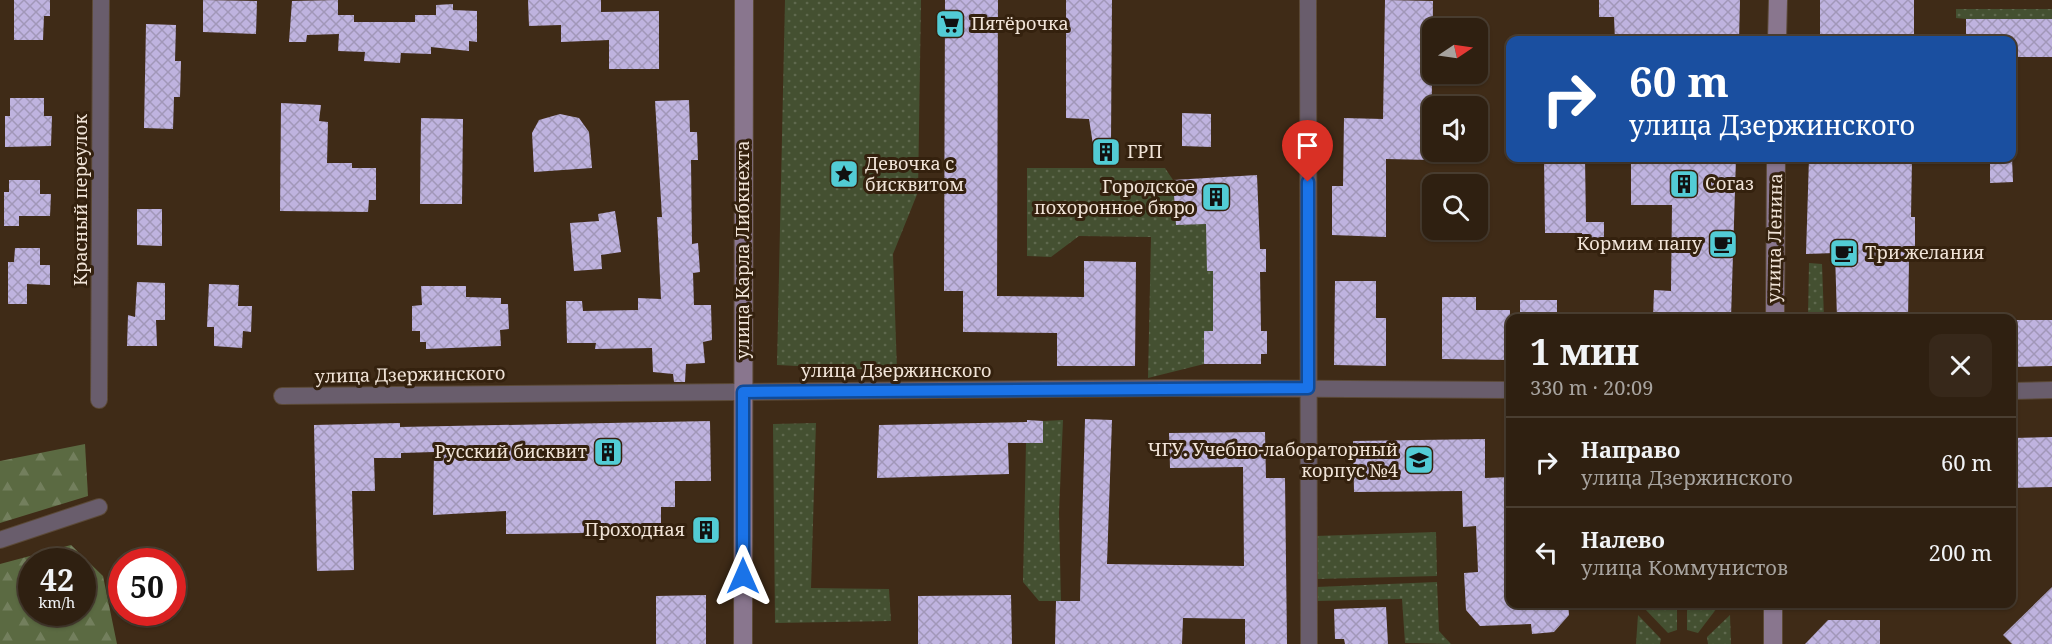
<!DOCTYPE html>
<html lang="ru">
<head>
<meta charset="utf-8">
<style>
  :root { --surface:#2f2011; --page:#37281a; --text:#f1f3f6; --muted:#a7a39f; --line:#4a3e31 }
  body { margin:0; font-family:"Noto Serif",serif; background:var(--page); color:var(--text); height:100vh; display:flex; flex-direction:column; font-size:22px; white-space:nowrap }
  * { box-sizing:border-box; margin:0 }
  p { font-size:20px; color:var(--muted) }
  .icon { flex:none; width:33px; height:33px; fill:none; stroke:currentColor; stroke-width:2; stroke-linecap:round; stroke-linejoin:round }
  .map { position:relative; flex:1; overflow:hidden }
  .sheet { position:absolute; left:1506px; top:314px; width:510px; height:294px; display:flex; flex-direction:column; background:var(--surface); border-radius:12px; box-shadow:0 2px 4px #0004,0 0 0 2px var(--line) }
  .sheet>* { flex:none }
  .guide { position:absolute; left:1506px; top:36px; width:510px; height:126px; border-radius:12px; box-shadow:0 2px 4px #0004,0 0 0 2px var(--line); background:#1a4fa0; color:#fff; overflow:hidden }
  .needle { width:39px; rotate:77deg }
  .buttons { position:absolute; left:1422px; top:18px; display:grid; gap:12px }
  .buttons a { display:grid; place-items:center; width:66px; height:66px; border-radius:12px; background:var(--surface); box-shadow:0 2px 4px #0004,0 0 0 2px var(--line); font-size:30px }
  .speed { position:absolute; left:18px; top:548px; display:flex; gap:12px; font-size:30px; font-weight:700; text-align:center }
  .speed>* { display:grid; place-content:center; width:78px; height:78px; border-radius:50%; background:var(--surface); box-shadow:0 2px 4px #0004,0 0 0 2px var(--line); line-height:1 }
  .speed small { font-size:15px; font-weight:400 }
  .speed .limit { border:9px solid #d22; background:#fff; color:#111 }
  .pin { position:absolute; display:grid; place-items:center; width:51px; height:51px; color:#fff; margin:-62px -26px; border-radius:50% 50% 50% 0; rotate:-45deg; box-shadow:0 0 6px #0007 }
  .pin .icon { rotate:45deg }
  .me { position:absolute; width:66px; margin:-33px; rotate:0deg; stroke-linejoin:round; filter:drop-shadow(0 0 4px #0008) }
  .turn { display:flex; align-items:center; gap:21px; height:126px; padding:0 24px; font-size:27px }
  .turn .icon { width:78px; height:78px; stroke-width:2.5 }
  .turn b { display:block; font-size:42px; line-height:51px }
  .round { display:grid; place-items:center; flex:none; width:63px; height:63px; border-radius:12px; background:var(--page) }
  .overview { display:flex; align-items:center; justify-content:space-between; height:102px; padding:0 24px }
  h1 { font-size:36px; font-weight:700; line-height:45px }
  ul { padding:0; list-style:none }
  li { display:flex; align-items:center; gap:18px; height:90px; padding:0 24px; border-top:2px solid var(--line) }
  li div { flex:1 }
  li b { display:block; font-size:22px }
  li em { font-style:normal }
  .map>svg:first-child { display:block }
  .grass { fill:url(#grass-dots) }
  .forest { fill:url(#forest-firs); fill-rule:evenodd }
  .building { fill:url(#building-cross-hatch) }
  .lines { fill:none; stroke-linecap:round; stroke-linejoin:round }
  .street-casing { stroke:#5b4936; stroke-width:18 }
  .secondary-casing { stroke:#5b4936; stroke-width:20 }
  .street { stroke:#695d6c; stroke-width:16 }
  .secondary { stroke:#89768e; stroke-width:18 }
  .route-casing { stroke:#114b97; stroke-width:15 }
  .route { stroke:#1a73e8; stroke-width:10 }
  .labels { text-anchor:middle; stroke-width:6; stroke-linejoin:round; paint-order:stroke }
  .poi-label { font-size:18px; fill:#f1e4d8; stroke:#34210e; text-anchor:start }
  .street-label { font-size:18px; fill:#f1e4d8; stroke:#34210e }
</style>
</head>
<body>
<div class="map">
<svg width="2052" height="644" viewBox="0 0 2052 644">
  <defs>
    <pattern id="grass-dots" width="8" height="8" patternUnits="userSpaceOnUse" patternTransform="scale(1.5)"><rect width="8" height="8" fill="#445031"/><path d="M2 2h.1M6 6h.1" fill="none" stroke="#5f694e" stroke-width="1.8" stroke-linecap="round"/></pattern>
    <pattern id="forest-firs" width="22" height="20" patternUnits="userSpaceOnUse" patternTransform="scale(1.5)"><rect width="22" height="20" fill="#5b6a42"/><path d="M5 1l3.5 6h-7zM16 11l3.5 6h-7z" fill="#737f5d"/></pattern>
    <pattern id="building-cross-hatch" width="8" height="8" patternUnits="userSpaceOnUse" patternTransform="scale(1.5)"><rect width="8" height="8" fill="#bfb3df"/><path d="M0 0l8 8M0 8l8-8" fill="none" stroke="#a197b8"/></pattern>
  </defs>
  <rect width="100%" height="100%" fill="#3f2b17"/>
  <g class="grass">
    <polygon points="785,0 921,0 918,192 893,254 897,371 777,365"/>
    <polygon points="1956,9 2052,9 2052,19 1966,19 1956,18"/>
    <polygon points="1027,168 1165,168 1173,180 1176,225 1213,223 1207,238 1207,270 1213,271 1213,331 1204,331 1204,364 1148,378 1151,237 1079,236 1051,257 1027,256"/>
    <polygon points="1809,263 1822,264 1824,318 1808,318"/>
    <polygon points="1063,420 1059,513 1061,601 1039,601 1023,582 1026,443 1043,443 1043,421"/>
    <polygon points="816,423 811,588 889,589 891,621 775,623 773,424"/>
    <polygon points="1436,532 1437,576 1316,579 1315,536"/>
    <polygon points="1437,582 1439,631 1451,644 1405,643 1402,599 1316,601 1316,587"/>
    <polygon points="1687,604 1720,604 1698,633 1687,630"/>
    <polygon points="1677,606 1677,630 1668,633 1644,608"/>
    <polygon points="1638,615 1661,639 1660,644 1636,644"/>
    <polygon points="1730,615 1731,644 1708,644 1707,637"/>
  </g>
  <g class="forest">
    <polygon points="85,444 88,496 0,523 0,461"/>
    <path d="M 71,545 L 103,576 L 117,644 L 0,644 L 0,564 ZM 32,561 L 82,561 L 82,612 L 32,612 Z"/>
  </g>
  <g class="building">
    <polygon points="14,0 50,0 50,16 44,16 43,40 14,40"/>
    <polygon points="203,0 257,1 256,34 203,32"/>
    <polygon points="338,0 338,15 354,15 354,22 415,22 415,15 436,15 436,5 453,4 453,10 477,11 477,42 469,41 469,51 431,47 431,54 401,53 400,63 364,61 365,52 338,51 339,34 307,35 306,42 289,42 292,1"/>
    <polygon points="528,0 601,0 601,12 659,11 659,69 609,69 609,40 561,42 561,25 529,26"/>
    <polygon points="945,0 998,0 997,296 1084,297 1084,261 1136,262 1135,366 1057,366 1057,333 963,332 963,291 944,291"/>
    <polygon points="1066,0 1112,0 1111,141 1117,140 1120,161 1096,164 1089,119 1066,118"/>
    <polygon points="1385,0 1433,1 1431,160 1386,159 1386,237 1332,235 1332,186 1343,186 1344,118 1383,119"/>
    <polygon points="1599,0 1740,0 1739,40 1615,40 1614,17 1599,17"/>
    <polygon points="1820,0 1914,0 1914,40 1820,38"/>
    <polygon points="1966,19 2052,19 2052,57 2012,57 2012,40 1966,40"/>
    <polygon points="146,24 176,25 175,61 181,61 180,97 174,97 173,129 144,128"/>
    <polygon points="10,98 44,98 44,116 52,116 51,146 5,147 5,116 10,116"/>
    <polygon points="689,100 690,132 697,132 698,160 691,160 692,244 698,243 700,272 693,273 694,305 711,305 712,340 703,342 705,363 686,364 685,382 674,382 673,374 653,372 652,348 595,349 596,343 567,343 566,301 582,301 583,311 638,310 638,298 661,299 657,217 662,217 655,101"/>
    <polygon points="281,103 321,105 319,121 328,122 327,163 352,163 352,168 376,168 376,200 369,200 368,212 280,211"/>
    <polygon points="1182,113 1211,114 1211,147 1182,146"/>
    <polygon points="560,114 579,118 589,132 592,168 534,172 532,133 539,120"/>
    <polygon points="421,118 463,119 462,204 420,204"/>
    <polygon points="1544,158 1585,158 1586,222 1604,222 1604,243 1582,243 1582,233 1545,233"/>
    <polygon points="1699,158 1736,158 1731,318 1653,318 1654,290 1671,291 1672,205 1631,205 1631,164 1699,164"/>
    <polygon points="1809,158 1912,158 1911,217 1915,217 1915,261 1909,261 1908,318 1837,318 1835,253 1806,254"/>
    <polygon points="1990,158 2012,158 2013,182 1990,183"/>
    <polygon points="1257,175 1260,249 1266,249 1266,272 1260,272 1261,331 1267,331 1267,354 1261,354 1261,364 1204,364 1204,331 1213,331 1213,271 1207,271 1206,224 1176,225 1173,180"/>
    <polygon points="9,180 40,180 40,194 51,194 50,216 19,216 19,226 4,226 4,192 9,192"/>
    <polygon points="137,209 162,209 162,246 137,245"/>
    <polygon points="615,211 621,252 601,255 602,269 574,271 570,223 599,221 598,214"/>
    <polygon points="15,248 40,248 40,265 50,265 50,285 27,284 27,304 8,304 8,262 14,262"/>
    <polygon points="1335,281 1376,281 1376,318 1386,318 1386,366 1334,365"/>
    <polygon points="137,282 165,283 165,320 156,320 157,346 127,346 128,315 135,317"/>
    <polygon points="209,284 239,285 238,306 252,306 251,332 243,331 242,348 214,346 214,327 207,327"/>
    <polygon points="421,286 466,286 466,297 501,298 501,304 508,304 509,329 500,330 501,346 426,349 426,342 420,342 420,331 412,331 412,306 422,305"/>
    <polygon points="1442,297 1476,297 1476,310 1510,310 1510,360 1442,359"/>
    <rect x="1520" y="300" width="37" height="18"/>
    <polygon points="2012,320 2052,320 2052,366 2012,367"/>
    <polygon points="1085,419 1112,420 1107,564 1244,566 1243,467 1170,468 1169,433 1265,432 1266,478 1285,478 1287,644 1245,644 1245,619 1183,618 1182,644 1055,644 1056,601 1080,601"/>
    <polygon points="1027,420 1043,421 1043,443 1008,443 1009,474 877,478 879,425 1027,422"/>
    <polygon points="710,421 711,481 675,481 675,507 661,507 661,532 506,534 506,511 433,515 434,452 401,453 401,458 374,458 375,491 352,491 354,570 317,571 314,425 400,423 400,427"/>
    <polygon points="2052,437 2052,487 2012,488 2012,438"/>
    <polygon points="1485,439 1485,478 1510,477 1510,603 1568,603 1569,615 1554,632 1532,634 1531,624 1480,626 1466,610 1464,573 1478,572 1476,526 1463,527 1462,491 1354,492 1353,441"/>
    <polygon points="2052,587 2052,644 2012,644 2003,635"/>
    <polygon points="706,595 706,644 656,644 656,596"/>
    <polygon points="1011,595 1012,644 918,644 918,596"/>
    <polygon points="1386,607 1388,644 1345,644 1344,639 1335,639 1334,609"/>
    <polygon points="1828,620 1880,620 1880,644 1805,644"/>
  </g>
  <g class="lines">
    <g class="street-casing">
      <g id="street">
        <polyline points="1308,0 1309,644"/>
        <polyline points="2012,391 2052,390"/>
        <polyline points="282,396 1167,388 1510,390"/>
        <polyline points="99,400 101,0"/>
        <polyline points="0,540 99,507"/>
      </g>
    </g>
    <g class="secondary-casing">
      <g id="secondary">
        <polyline points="1777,40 1778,0"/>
        <polyline points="1775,318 1776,158"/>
        <polyline points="743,644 744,0"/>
        <polyline points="1773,644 1773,603"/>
      </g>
    </g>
    <use href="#street" class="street"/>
    <use href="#secondary" class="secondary"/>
  </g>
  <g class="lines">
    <g class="route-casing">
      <polyline id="route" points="743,576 743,392 1308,388 1308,182"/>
    </g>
    <use href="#route" class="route"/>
  </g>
  <defs>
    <g id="supermarket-square" transform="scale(1.5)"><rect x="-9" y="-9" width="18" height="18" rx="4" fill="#52ccd5" stroke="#34210e"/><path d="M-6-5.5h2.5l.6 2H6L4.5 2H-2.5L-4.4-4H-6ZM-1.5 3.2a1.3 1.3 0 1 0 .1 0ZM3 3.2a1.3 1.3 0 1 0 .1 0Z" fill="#111"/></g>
    <g id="building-square" transform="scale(1.5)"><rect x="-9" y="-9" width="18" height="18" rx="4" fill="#52ccd5" stroke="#34210e"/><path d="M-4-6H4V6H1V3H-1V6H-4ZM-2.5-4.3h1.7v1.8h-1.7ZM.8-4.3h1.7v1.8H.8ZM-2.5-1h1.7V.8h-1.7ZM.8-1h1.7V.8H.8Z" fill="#111"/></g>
    <g id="sight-square" transform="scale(1.5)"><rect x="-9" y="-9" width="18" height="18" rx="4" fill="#52ccd5" stroke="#34210e"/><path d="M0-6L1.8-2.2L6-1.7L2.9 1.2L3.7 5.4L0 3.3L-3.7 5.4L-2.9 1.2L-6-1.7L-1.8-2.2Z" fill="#111"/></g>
    <g id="cafe-square" transform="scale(1.5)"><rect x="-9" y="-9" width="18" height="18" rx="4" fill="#52ccd5" stroke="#34210e"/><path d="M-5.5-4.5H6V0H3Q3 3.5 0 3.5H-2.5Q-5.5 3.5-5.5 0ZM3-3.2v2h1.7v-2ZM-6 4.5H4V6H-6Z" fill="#111"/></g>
    <g id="university-square" transform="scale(1.5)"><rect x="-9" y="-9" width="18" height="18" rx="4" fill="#52ccd5" stroke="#34210e"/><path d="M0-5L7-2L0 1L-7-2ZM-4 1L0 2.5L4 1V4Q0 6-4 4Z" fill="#111"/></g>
  </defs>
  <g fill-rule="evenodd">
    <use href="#supermarket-square" x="950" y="24"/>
    <use href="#building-square" x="1106" y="152"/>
    <use href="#sight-square" x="844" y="174"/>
    <use href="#building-square" x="1684" y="184"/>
    <use href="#building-square" x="1216" y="197"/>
    <use href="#cafe-square" x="1723" y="244"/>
    <use href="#cafe-square" x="1844" y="253"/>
    <use href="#building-square" x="608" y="452"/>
    <use href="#university-square" x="1419" y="460"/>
    <use href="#building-square" x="706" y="530"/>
  </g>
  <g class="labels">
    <g class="poi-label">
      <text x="971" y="30">Пятёрочка</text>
      <text x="1127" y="158">ГРП</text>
      <text x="865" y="170">Девочка с<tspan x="865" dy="21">бисквитом</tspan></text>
      <text x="1705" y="190">Согаз</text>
      <text x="1195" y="193" text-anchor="end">Городское<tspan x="1195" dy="21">похоронное бюро</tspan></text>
      <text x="1702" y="250" text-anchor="end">Кормим папу</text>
      <text x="1865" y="259">Три желания</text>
      <text x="1398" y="456" text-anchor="end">ЧГУ. Учебно-лабораторный<tspan x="1398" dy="21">корпус №4</tspan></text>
      <text x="587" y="458" text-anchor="end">Русский бисквит</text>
      <text x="685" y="536" text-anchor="end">Проходная</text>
    </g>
    <g class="street-label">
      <text transform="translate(81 200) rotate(-90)" y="6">Красный переулок</text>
      <text transform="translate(1775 238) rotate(-89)" y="6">улица Ленина</text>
      <text transform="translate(743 250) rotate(-90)" y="6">улица Карла Либкнехта</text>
      <text x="896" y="377">улица Дзержинского</text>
      <text transform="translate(410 375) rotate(-1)" y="6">улица Дзержинского</text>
    </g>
  </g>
</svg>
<div class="buttons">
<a><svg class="needle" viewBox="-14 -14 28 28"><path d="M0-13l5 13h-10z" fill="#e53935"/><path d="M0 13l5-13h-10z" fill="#a7a39f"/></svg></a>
<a><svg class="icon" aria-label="sound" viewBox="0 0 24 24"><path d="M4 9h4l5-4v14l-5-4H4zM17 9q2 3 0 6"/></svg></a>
<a><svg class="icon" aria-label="search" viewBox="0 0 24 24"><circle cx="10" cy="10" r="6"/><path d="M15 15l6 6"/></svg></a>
</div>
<div class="speed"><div>42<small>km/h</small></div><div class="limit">50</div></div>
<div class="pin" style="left:1308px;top:182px;background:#d93025"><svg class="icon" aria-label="arrive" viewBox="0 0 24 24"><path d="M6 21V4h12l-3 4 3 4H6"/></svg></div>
<svg class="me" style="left:743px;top:576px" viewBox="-20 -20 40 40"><path d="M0-17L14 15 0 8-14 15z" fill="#1a73e8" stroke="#fff" stroke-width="4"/></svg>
<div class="guide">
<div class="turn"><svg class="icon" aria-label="right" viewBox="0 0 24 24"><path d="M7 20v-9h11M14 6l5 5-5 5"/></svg><div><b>60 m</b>улица Дзержинского</div></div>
</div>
<section class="sheet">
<div class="overview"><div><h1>1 мин</h1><p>330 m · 20:09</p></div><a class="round"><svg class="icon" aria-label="close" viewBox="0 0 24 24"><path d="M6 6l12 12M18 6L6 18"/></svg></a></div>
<ul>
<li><svg class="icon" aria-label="right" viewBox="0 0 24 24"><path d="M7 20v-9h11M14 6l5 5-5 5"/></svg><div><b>Направо</b><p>улица Дзержинского</p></div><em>60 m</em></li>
<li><svg class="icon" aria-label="left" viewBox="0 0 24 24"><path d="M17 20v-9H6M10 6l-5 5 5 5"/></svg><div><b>Налево</b><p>улица Коммунистов</p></div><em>200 m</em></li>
</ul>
</section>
</div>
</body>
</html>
